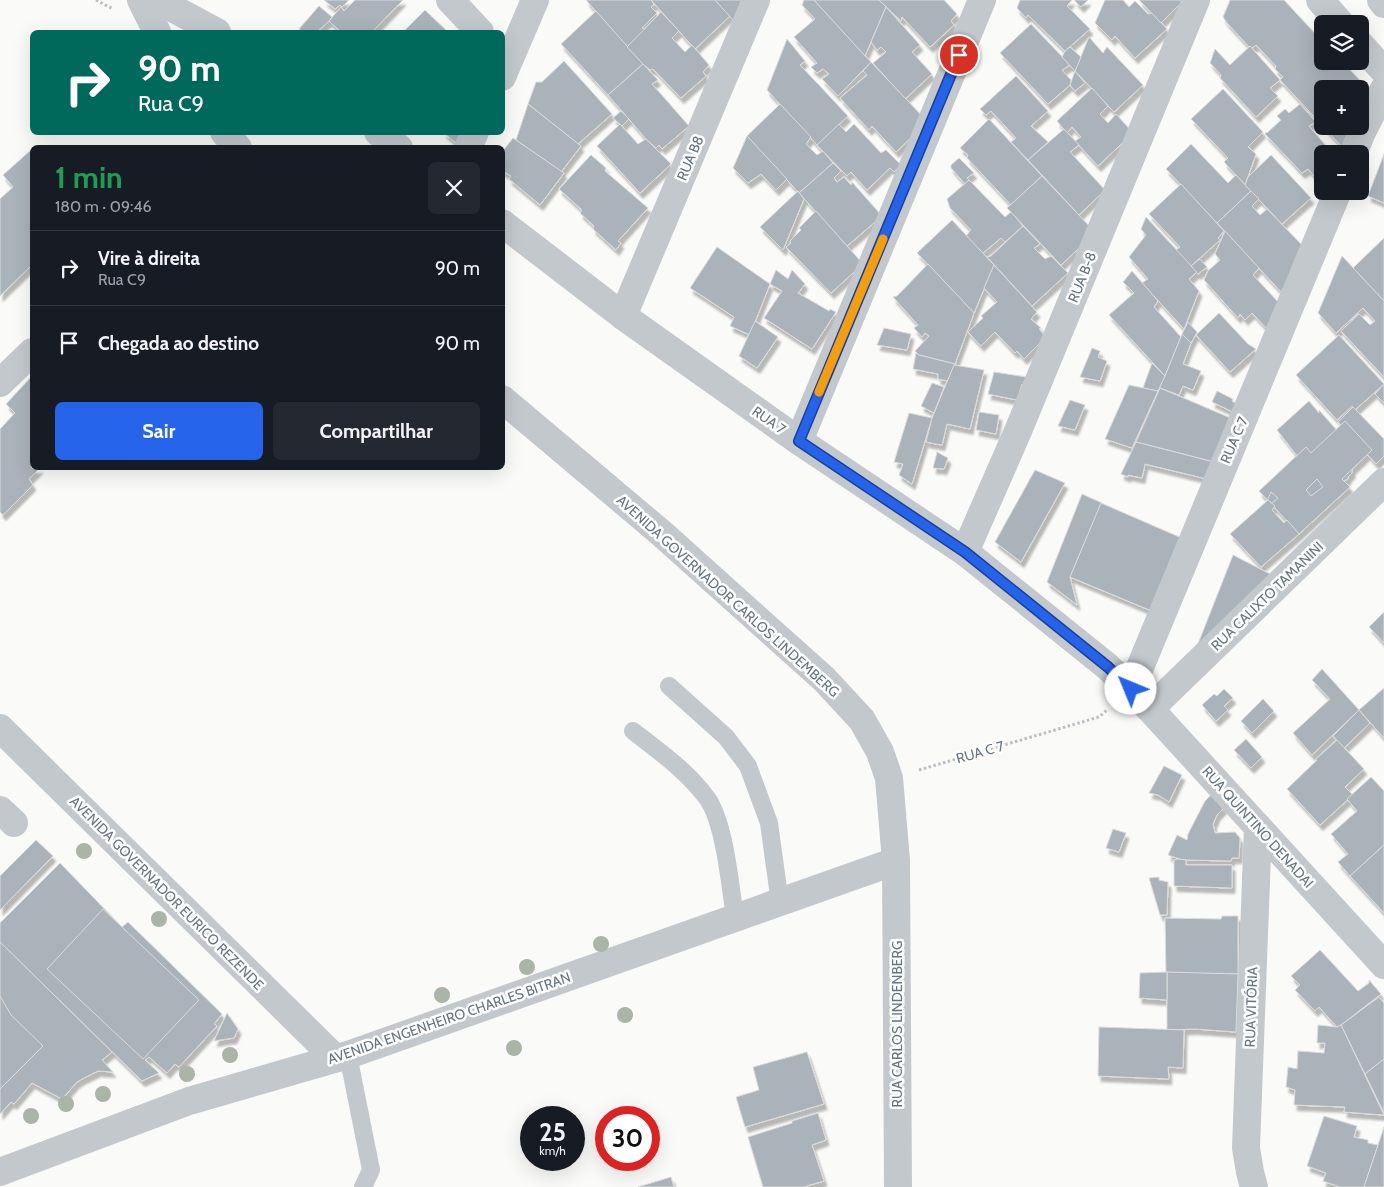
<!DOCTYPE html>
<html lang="pt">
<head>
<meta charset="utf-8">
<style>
  :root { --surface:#171b24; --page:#242831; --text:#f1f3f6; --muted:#9ea1a6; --line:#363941; --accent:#2563eb }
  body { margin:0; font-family:Cabin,sans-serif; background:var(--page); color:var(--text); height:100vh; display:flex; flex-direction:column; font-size:19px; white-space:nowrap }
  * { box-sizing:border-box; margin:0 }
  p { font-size:16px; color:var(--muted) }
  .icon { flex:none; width:28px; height:28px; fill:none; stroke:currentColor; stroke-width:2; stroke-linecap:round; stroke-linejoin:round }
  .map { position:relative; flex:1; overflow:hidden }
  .drawer { position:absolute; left:30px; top:145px; width:475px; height:325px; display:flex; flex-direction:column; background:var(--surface); border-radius:8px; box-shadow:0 5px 20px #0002 }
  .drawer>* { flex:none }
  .guide { position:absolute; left:30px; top:30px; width:475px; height:105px; border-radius:8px; box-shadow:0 5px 20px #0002; background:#00695c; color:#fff; overflow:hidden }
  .controls { position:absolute; left:1314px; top:15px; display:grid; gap:10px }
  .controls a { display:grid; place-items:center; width:55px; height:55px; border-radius:8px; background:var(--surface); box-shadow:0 5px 20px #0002; font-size:25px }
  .speed { position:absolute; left:520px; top:1106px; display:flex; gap:10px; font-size:25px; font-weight:700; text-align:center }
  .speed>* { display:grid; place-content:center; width:65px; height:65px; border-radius:50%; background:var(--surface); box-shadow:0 5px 20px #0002; line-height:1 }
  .speed small { font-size:12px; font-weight:400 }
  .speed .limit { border:8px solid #d22; background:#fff; color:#111 }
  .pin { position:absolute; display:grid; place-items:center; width:42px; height:42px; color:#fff; margin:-21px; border:2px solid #fff; border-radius:50%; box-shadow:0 1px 5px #0007 }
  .me { position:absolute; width:55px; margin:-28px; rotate:315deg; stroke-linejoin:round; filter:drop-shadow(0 0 4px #0008) }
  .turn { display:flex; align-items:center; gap:18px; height:105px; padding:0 25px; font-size:22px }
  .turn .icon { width:65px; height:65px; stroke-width:2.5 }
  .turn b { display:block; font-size:35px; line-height:42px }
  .round { display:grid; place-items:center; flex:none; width:52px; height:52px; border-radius:8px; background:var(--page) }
  .summary { display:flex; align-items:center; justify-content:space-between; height:85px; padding:0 25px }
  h1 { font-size:30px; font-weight:800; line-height:38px; color:#1e9e55 }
  .cta { display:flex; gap:10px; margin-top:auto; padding:10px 25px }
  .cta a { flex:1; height:58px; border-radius:8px; background:var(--accent); color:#fff; font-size:20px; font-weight:800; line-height:58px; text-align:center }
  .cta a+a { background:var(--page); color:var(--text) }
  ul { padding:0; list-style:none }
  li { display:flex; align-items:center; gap:15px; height:75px; padding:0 25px; border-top:1px solid var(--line) }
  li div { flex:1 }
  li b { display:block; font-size:19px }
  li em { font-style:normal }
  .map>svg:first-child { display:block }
  .building { fill:#aab3b9; stroke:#dcdcda; filter:url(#shadow) }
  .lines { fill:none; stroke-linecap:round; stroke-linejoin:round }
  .path { stroke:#bbbfc2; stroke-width:3; stroke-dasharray:2.5 2.5; stroke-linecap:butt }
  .service { stroke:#c3c8cc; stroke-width:18 }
  .minor { stroke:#c3c8cc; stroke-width:28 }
  .tertiary { stroke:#c3c8cc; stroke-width:28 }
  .tree { fill:#aab4a7 }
  .route-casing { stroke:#184099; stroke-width:12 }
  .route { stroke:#2563eb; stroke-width:9 }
  .slow { stroke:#f59e0b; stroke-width:9 }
  .labels { text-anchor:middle; stroke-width:5; stroke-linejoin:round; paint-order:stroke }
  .street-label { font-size:14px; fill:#657683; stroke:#fff }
</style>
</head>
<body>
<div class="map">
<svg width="1384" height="1187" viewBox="0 0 1384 1187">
  <defs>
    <filter id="shadow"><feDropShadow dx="3" dy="5.5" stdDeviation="1" flood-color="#0004"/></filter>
  </defs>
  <rect width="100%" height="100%" fill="#fafaf8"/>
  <g class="building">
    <polygon points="324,0 349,0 342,7 340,5 335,9"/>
    <polygon points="355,0 403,0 372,32 341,32 329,21 341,7 344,11"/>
    <polygon points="586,0 651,0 654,4 651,7 657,13 642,28 645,29 627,47"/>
    <polygon points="651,0 715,0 730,16 695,49"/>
    <polygon points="715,0 746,0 733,20"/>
    <polygon points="804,0 814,0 871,62 838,96 822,79 829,74 823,69 817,73 811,67 817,63 794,37 815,19 802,5"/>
    <polygon points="814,0 879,0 886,7 865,56"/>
    <polygon points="879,0 944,0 957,14 951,21 954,25 930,47 902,17 901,21"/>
    <polygon points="1020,0 1072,0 1067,6 1090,29 1065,51 1028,15 1026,18 1017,8"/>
    <polygon points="1074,0 1088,0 1081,7"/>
    <polygon points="1105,0 1123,0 1129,7 1135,1 1148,14 1152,13 1167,29 1135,58 1115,36 1112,40 1095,23"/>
    <polygon points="1139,0 1184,0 1161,23"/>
    <polygon points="1230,0 1284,0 1322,41 1322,61 1342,61 1368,89 1360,108 1360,89 1322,89 1322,125 1280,80 1283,77 1275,69 1276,66 1256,45 1251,49 1227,23 1223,17"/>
    <polygon points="319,6 332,17 329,21 317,32 303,32 299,29"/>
    <polygon points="886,7 920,45 912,52 932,74 905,99 873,63 886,52 881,47 877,50 871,42"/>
    <polygon points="425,10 448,32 403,32"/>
    <polygon points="596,11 643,64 608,95 561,44"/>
    <polygon points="661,12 679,31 672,38 685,52 692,45 709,65 703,72 706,76 681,98 653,69 650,70 643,64 627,47"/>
    <polygon points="1031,24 1070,65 1062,70 1071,80 1070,85 1048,104 1000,53"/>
    <polygon points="1089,37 1103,53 1107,47 1143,85 1114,112 1075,71"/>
    <polygon points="787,39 805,61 800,65 848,116 817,145 767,90"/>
    <polygon points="1250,46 1280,80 1270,88 1278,96 1256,117 1220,78 1221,75 1210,63 1215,49 1230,65"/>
    <polygon points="1070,47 1081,57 1075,71 1062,57 1065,51"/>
    <polygon points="564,61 612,114 578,144 528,104 536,82 542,82"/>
    <polygon points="871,62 924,118 919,130 896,152 872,126 869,130 840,98 867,75 863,71"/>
    <polygon points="643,64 658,80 652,84 689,126 662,149 659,145 656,148 646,139 608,95"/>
    <polygon points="1075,71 1085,83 1075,91 1070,85"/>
    <polygon points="1016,76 1048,111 1031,126 1048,142 1028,160 1011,142 1016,138 991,111 986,115 980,109"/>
    <polygon points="1092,88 1108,106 1100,114 1108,123 1116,114 1133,133 1098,166 1075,141 1081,137 1072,127 1067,133 1057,121"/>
    <polygon points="1223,89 1263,132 1248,147 1256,154 1245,185 1224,162 1228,158 1191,119"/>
    <polygon points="528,104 581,146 561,172 516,140"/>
    <polygon points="780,104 811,137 806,144 817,155 823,151 833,163 799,193 747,136"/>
    <polygon points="1300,104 1316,122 1309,126 1333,154 1322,154 1322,169 1315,177 1308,169 1302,173 1265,134 1266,132 1267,133 1281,120 1277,116 1285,109 1289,113"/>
    <polygon points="621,111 629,119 622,126 613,118"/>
    <polygon points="989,119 1042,176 1011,205 967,158 968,155 960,148"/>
    <polygon points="620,124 638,144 646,139 671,164 640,193 597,146"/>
    <polygon points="839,124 846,132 854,124 881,153 886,150 901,165 894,172 890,168 867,190 851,172 847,176 817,145"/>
    <polygon points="1323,126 1352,126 1343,148"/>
    <polygon points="1064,129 1079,145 1070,152 1105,190 1079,215 1028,160"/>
    <polygon points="443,132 473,132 462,148"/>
    <polygon points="747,136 787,179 776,190 761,174 748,183 733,168"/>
    <polygon points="513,138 564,173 540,205 509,179 511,176 502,171 502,152"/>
    <polygon points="1191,144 1228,183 1236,175 1251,191 1217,223 1166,169"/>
    <polygon points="32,149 32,265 0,296 0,199 13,187 3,175"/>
    <polygon points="1384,154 1384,203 1368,196"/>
    <polygon points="591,155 606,168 605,171 648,208 618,241 621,243 616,250 593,229 594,226 580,213 582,210 559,189"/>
    <polygon points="1271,155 1311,198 1282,224 1245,185 1248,177"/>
    <polygon points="959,158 974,173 967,178 969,180 965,184 951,168 951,165"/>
    <polygon points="833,163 841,171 834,178 837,182 844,177 851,185 852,182 882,216 847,246 799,193"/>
    <polygon points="1042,176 1093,230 1089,239 1061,265 1007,208"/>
    <polygon points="969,180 1005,217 1011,212 1023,226 1005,242 1001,238 983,253 966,236 971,230 950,208 947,199"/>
    <polygon points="1181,184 1224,231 1218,238 1220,240 1191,266 1176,250 1180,247 1149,214"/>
    <polygon points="798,191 804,199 783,250 760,227"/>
    <polygon points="1251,191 1259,199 1252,206 1260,215 1267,209 1303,246 1283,294 1217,223"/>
    <polygon points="816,211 863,264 831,293 786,247 791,243 790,241 801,230 799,228"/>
    <polygon points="1146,217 1197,272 1189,279 1199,291 1184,329 1142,283 1148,279 1129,257 1146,235 1141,229"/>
    <polygon points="952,220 994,265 974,313 917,253"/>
    <polygon points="1023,226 1040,244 1034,248 1045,259 1051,256 1068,273 1032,306 987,257 991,256"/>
    <polygon points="1225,231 1259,268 1253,275 1279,303 1268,330 1252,313 1245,320 1240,314 1238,318 1204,280 1208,271 1220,260 1215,254"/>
    <polygon points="1384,238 1384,301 1353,268"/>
    <polygon points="717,247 770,284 750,335 730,326 734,317 690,288"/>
    <polygon points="1342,256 1384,301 1384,377 1341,331 1359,314 1370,325 1375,321 1363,308 1336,333 1318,313"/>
    <polygon points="1200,259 1207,267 1198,274 1191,266"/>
    <polygon points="928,264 974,313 955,364 919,355 915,351 929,336 925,333 922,337 914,328 918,325 893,297 897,296"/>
    <polygon points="994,265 1037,312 1031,319 1041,328 1039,329 1046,337 1024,359 1017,351 1015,353 995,332 981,346 968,332 983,318 981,316 997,302 984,288"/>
    <polygon points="776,270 788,279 792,270 805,284 798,293 829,311 830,309 836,312 812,349 764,318 782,291 770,284"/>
    <polygon points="1132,271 1158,301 1154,307 1181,337 1165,376 1109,315 1134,293 1123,282"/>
    <polygon points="1219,313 1248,344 1256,349 1230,372 1196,335"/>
    <polygon points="755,321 778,337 757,368 739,356"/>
    <polygon points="1188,322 1197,332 1191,343 1182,334"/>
    <polygon points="884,328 911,334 907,350 877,345"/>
    <polygon points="1182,334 1191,343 1183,364 1201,371 1193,390 1183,386 1179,395 1160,388 1160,385 1165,376"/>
    <polygon points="1339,335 1384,384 1355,410 1352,406 1337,420 1296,375"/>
    <polygon points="1092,348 1100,351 1098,357 1107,361 1100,381 1080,377"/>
    <polygon points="916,353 919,355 955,364 948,381 938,379 938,374 913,369"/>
    <polygon points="1152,363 1165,376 1158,391 1143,388"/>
    <polygon points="954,365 984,370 970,429 947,424 942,445 926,442 932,418"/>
    <polygon points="994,372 1033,378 1030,386 1022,384 1017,400 988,394"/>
    <polygon points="32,376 32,468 40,468 29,479 33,485 3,515 0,512 0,429 15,413 6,404"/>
    <polygon points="932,383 944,387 934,413 921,406"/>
    <polygon points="1384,384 1384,403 1375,394"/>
    <polygon points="1129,385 1158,391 1132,448 1105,439"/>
    <polygon points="1160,388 1233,419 1214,462 1136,442"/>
    <polygon points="1217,391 1233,399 1232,401 1238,405 1235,413 1212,402"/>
    <polygon points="1070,400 1085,405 1075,430 1058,426"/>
    <polygon points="1309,401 1319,413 1319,410 1361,458 1352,465 1352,473 1348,477 1348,479 1343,481 1343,483 1335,486 1334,483 1332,484 1322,492 1297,464 1301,461 1277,430"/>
    <polygon points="1353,407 1384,439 1384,456 1376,464 1338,422"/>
    <polygon points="979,412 999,415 996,434 976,430"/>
    <polygon points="909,413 932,418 912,484 899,475 903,464 894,462"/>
    <polygon points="1345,421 1372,450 1342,479 1350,487 1299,534 1259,491 1306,447 1311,453"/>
    <polygon points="1136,442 1214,462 1207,479 1145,464 1142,478 1128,475 1128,477 1121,474"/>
    <polygon points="937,452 948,458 944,469 933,468"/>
    <polygon points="1035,470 1065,483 1021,562 995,542"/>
    <polygon points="1317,479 1323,487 1311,496 1306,490"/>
    <polygon points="1271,492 1278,498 1262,512"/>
    <polygon points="1082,494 1102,503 1070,577 1077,605 1047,582"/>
    <polygon points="1268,500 1275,506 1272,510 1284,523 1287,520 1299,534 1261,567 1230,534"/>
    <polygon points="1101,503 1184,539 1154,612 1070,577"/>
    <polygon points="1233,555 1276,577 1196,649"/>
    <polygon points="1384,612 1384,643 1369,627"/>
    <polygon points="1322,669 1359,710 1312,755 1293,733 1330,699 1312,680"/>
    <polygon points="1384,688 1384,738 1359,710"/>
    <polygon points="1224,689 1233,698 1224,706 1228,710 1216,721 1202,705 1214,694 1217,696"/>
    <polygon points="1263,699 1274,711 1252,733 1241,721"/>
    <polygon points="1359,710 1370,723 1344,748 1333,736"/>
    <polygon points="1246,739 1262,757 1251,768 1234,750"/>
    <polygon points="1337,740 1364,769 1345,787 1353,795 1320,825 1287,789 1317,760 1316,759"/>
    <polygon points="1164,766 1182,775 1169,802 1158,795 1149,793"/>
    <polygon points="1371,777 1384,791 1384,845 1350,876 1338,862 1348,854 1331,834 1357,811 1347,799"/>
    <polygon points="1212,794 1224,808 1217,815 1213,824 1215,833 1235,832 1240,838 1239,858 1232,858 1231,861 1186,860 1178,859 1180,859 1168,855 1177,835 1187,840 1188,834 1205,801"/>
    <polygon points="1113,829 1126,833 1119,852 1106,848"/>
    <polygon points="36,840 53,856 0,910 0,876"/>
    <polygon points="1384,845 1384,913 1350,876"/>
    <polygon points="1178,859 1186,860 1186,865 1232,865 1232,888 1174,886 1174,860"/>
    <polygon points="60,863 122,927 128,922 222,1014 214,1024 217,1026 179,1067 175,1064 167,1073 149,1057 145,1060 159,1073 142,1081 0,942 0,923"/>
    <polygon points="1159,877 1159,880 1168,882 1167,915 1160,915 1149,878"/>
    <polygon points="103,909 199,1000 143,1059 47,969"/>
    <polygon points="1222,916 1238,916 1238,974 1166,973 1165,918 1221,919"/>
    <polygon points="0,942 112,1052 102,1060 113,1072 98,1071 84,1078 77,1082 62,1099 32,1083 14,1104 11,1102 0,1114"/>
    <polygon points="1320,950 1358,991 1369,983 1369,980 1381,994 1341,1025 1337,1027 1319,1007 1315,1011 1295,990 1300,985 1291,976"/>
    <polygon points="1167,972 1238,974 1236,1032 1195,1029 1167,1030"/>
    <polygon points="1167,972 1167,1000 1139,998 1140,973"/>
    <polygon points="0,996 11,1015 43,1046 0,1089"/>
    <polygon points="1379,997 1384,1003 1384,1059 1365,1074 1341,1025"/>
    <polygon points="227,1013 238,1029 234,1038 214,1041"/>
    <polygon points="1318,1025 1337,1027 1341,1025 1384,1115 1344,1112 1345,1107 1294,1105 1295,1090 1286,1087 1288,1067 1297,1069 1298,1051 1324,1053 1325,1043 1317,1043"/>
    <polygon points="1099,1027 1184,1030 1183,1068 1168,1067 1169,1079 1098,1076"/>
    <polygon points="807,1052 824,1104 745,1127 736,1097 759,1090 753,1067"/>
    <polygon points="1384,1059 1384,1113 1365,1074"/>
    <polygon points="818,1113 826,1140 812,1145 824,1181 803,1187 763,1187 748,1137 792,1123 792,1121"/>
    <polygon points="1324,1116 1357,1126 1354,1137 1368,1140 1368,1143 1378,1145 1364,1187 1340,1187 1323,1181 1326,1173 1307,1166"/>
    <polygon points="1384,1127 1384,1187 1364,1187"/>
    <polygon points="671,1177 674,1187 638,1187"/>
  </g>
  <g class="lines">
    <g class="path">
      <polyline points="96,0 113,9"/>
      <polyline points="919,770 1099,717 1107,710"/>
    </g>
    <g class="service">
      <polyline points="669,686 726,737 748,766 769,823 780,903"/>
      <path d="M 633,731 C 660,752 687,771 707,798 C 725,823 730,886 735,917"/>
      <polyline points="348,1055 371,1170 363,1187"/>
    </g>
    <g class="minor">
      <polyline points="141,0 157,32"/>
      <polyline points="157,0 217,32"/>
      <polyline points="450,0 480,32"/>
      <polyline points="502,77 535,0"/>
      <polyline points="224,132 238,148"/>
      <polyline points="378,132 399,148"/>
      <polyline points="468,148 475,132"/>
      <polyline points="1353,154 1362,132 1384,89"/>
      <polyline points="502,223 623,316 799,441 965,552 1108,667 1150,709 1384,965"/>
      <polyline points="623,316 756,0"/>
      <polyline points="0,383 32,352"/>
      <polyline points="502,399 660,532 824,679 862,720 880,752 889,778 896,861 898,1187"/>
      <polyline points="799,441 982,0"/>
      <polyline points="965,552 1018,431 1196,0"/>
      <polyline points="1131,689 1338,191"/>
      <polyline points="1150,709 1384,482"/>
      <polyline points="0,728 335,1058"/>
      <polyline points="0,810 14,823"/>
      <polyline points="0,1172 189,1101 348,1055 896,861"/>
      <polyline points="1254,1187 1250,1172 1246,1148 1258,827"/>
    </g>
    <g class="tertiary">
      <polyline points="1320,0 1341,24"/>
      <polyline points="1381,0 1384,4"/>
      <polyline points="1360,44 1384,71"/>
    </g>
  </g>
  <g class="tree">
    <circle cx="84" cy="851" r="8"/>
    <circle cx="159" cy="919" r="8"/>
    <circle cx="601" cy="944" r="8"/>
    <circle cx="527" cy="967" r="8"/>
    <circle cx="442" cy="995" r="8"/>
    <circle cx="625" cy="1015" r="8"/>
    <circle cx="514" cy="1048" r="8"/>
    <circle cx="230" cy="1055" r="8"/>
    <circle cx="187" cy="1074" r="8"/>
    <circle cx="103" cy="1094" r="8"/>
    <circle cx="66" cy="1104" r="8"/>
    <circle cx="31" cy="1116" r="8"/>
  </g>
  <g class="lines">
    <g class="route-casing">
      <polyline id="route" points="959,55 799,441 965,552 1108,667 1131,689"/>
    </g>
    <use href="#route" class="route"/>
    <polyline class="slow" points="819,392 883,239"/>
  </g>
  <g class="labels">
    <g class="street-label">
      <text transform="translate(690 158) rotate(-67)" y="5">RUA B8</text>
      <text transform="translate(1082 277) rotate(-68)" y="5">RUA B-8</text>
      <text transform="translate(769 420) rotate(35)" y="5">RUA 7</text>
      <text transform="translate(1234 440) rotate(-67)" y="5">RUA C 7</text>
      <text transform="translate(728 596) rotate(42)" y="5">AVENIDA GOVERNADOR CARLOS LINDEMBERG</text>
      <text transform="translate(1267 596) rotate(-44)" y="5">RUA CALIXTO TAMANINI</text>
      <text transform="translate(980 752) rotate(-16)" y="5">RUA C 7</text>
      <text transform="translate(1258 827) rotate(48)" y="5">RUA QUINTINO DENADAI</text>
      <text transform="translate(167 893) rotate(45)" y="5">AVENIDA GOVERNADOR EURICO REZENDE</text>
      <text transform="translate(1251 1007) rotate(-88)" y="5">RUA VITÓRIA</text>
      <text transform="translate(449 1018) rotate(-19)" y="5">AVENIDA ENGENHEIRO CHARLES BITRAN</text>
      <text transform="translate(897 1024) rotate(-90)" y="5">RUA CARLOS LINDENBERG</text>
    </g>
  </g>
</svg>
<div class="controls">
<a><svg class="icon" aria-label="layers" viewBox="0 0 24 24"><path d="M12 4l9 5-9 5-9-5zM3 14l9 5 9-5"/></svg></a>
<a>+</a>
<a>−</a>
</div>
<div class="speed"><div>25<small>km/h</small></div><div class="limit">30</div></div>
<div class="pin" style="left:959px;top:55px;background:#d93025"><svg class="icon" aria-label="arrive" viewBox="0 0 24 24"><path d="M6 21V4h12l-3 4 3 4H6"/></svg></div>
<svg class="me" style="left:1131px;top:689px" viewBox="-20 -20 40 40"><circle r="19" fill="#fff"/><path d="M0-13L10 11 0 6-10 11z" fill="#2563eb"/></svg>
<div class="guide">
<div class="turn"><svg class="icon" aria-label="right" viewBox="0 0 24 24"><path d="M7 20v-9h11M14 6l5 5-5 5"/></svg><div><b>90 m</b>Rua C9</div></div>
</div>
<section class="drawer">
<div class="summary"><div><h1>1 min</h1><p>180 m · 09:46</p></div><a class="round"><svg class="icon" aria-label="close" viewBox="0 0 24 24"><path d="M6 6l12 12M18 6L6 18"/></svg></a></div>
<ul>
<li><svg class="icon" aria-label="right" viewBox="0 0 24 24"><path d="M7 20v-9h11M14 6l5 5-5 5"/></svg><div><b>Vire à direita</b><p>Rua C9</p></div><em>90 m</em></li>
<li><svg class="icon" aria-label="arrive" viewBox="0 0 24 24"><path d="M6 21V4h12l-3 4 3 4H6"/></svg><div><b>Chegada ao destino</b></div><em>90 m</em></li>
</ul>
<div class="cta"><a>Sair</a><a>Compartilhar</a></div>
</section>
</div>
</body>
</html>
